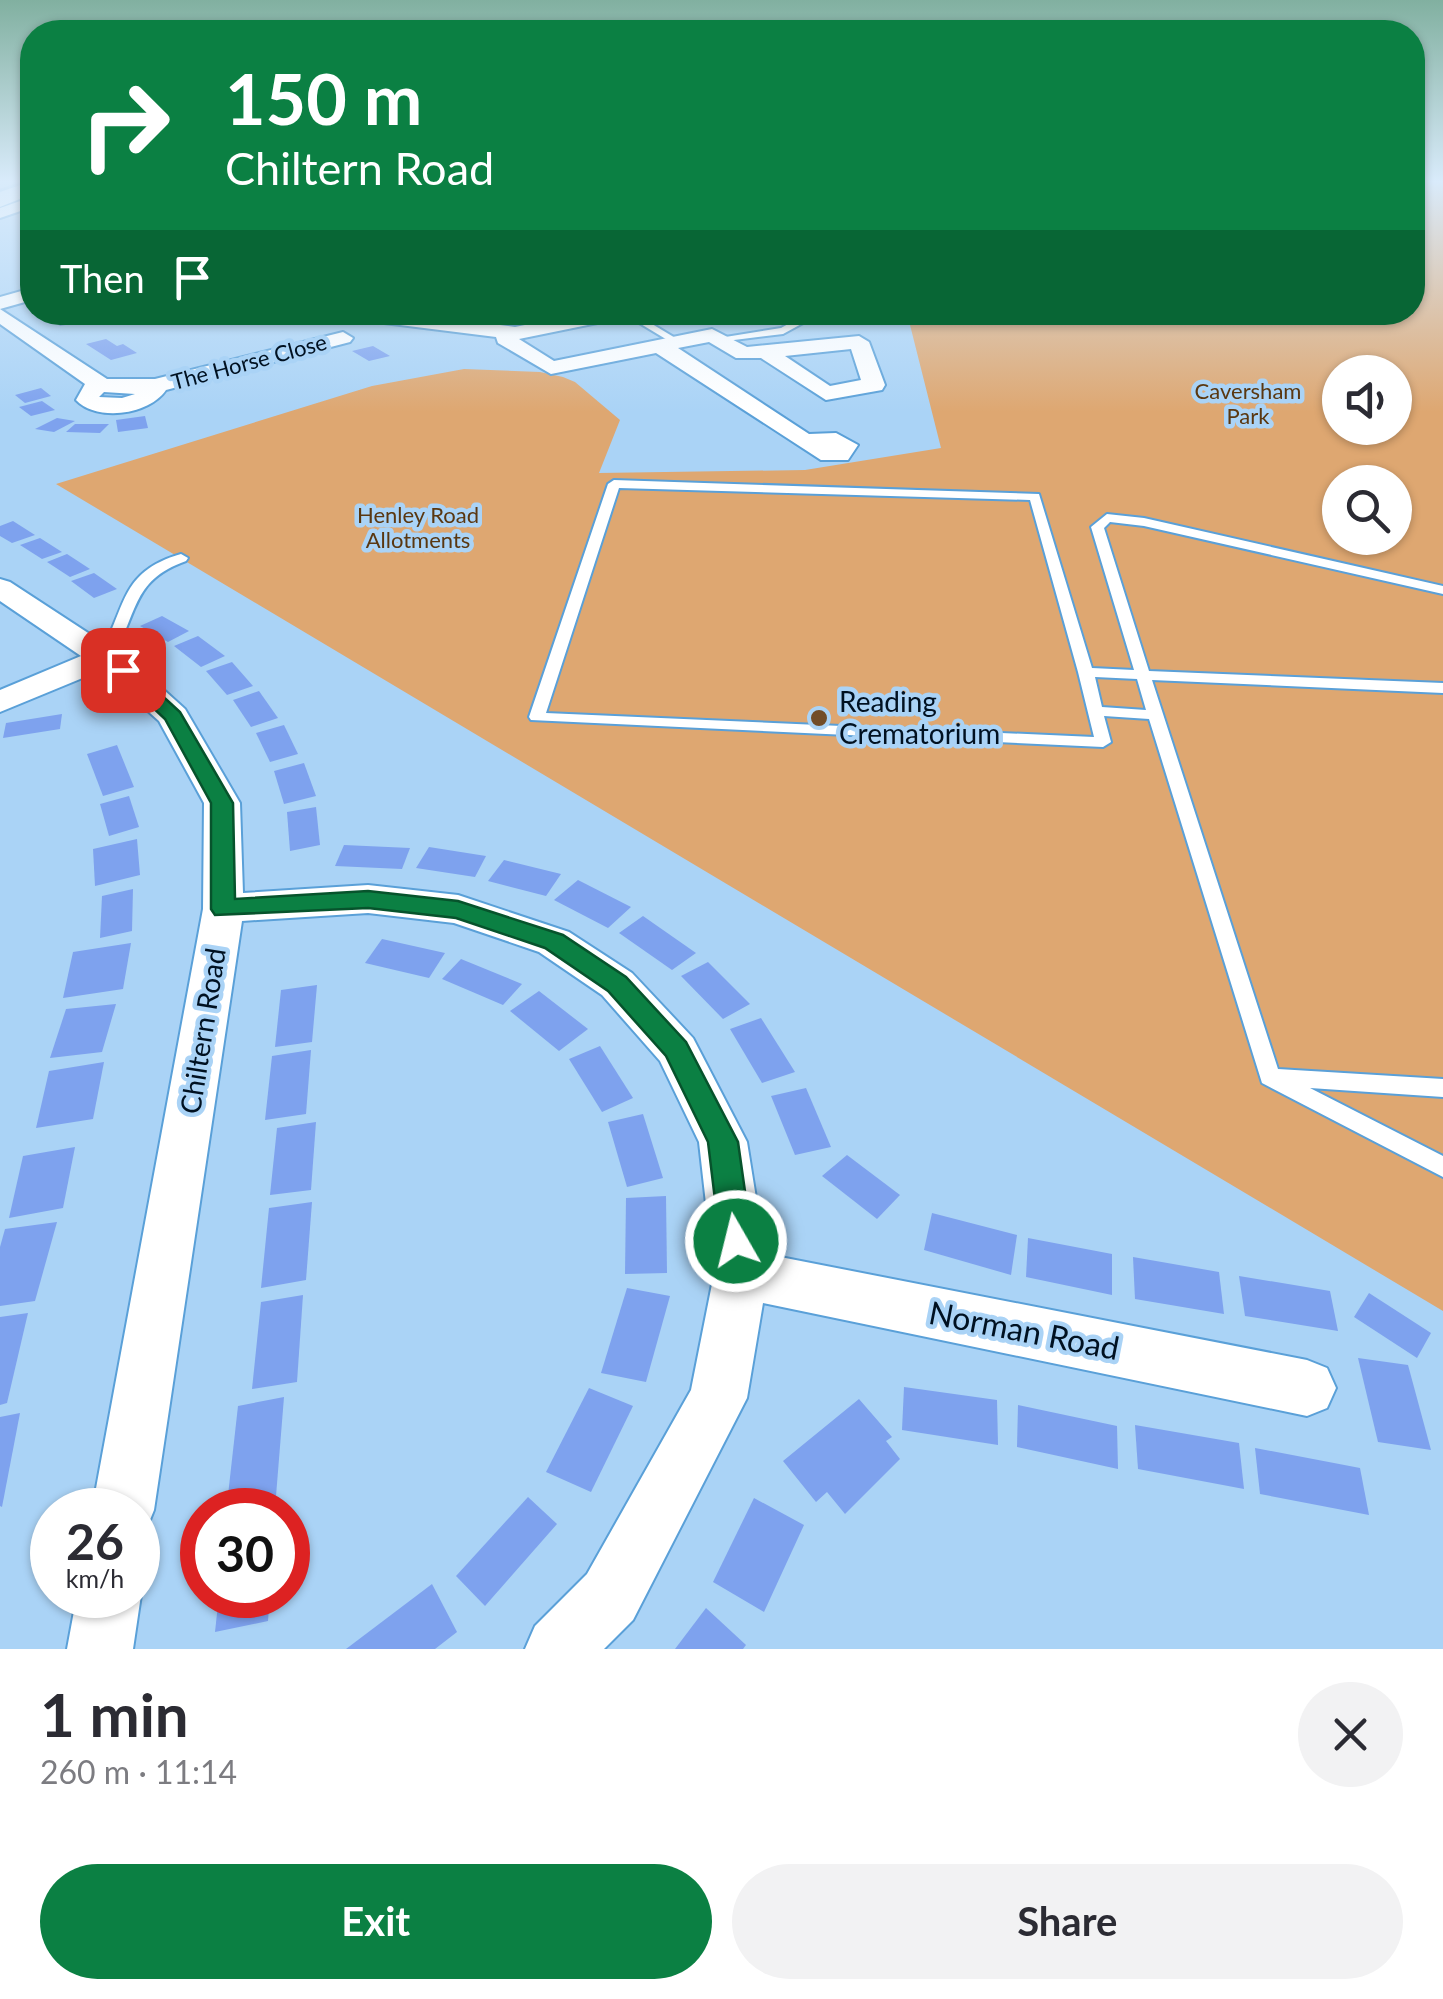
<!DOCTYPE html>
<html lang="en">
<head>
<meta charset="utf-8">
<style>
  :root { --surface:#fff; --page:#f2f2f3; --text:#2b2b33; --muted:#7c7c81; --accent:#0b8043 }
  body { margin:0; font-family:Lato,sans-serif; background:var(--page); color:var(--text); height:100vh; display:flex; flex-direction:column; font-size:38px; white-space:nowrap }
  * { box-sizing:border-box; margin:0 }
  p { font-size:32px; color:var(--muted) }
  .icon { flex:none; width:55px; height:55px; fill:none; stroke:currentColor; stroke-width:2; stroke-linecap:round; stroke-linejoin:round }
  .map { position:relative; height:1649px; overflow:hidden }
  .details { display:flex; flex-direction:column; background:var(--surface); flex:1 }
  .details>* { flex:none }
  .guide { position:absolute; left:20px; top:20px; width:1405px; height:305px; border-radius:40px; box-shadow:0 2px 8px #0004; background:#0b8043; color:#fff; overflow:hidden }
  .fabs { position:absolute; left:1322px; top:355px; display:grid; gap:20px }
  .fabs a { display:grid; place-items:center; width:90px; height:90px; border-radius:50%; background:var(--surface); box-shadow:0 2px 8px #0004; font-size:50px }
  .speed { position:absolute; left:30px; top:1488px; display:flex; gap:20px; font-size:50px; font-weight:700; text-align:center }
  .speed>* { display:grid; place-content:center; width:130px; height:130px; border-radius:50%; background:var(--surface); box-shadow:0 2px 8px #0004; line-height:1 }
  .speed small { font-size:25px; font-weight:400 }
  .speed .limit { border:15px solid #d22; background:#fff; color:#111 }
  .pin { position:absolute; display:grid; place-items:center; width:85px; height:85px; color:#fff; margin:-42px; border-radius:20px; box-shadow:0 5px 15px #0006 }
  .me { position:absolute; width:110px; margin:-55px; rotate:352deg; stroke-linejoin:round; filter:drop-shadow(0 0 8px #0008) }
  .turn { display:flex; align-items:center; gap:35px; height:210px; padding:0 40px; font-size:45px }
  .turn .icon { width:130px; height:130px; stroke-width:2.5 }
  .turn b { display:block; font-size:70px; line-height:85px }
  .then { display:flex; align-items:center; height:95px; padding:0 40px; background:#0003; gap:20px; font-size:38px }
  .round { display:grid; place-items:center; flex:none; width:105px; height:105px; border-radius:52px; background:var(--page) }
  .summary { display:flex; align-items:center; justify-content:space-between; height:170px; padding:0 40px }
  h1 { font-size:60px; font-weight:700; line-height:75px }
  .cta { display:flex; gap:20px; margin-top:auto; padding:20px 40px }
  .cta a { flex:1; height:115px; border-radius:60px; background:var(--accent); color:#fff; font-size:40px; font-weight:700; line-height:115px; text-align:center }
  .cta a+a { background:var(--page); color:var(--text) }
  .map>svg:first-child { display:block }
  .green { fill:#dea771; fill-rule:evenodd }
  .building { fill:#7ea2ee }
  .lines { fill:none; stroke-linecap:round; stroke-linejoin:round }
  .lane-casing { stroke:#5aa0d8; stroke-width:4 }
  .street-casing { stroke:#5aa0d8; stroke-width:4 }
  .secondary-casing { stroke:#5aa0d8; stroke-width:6 }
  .lane { fill:#fff; fill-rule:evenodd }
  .street { fill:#fff; fill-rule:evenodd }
  .secondary { fill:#fff; fill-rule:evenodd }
  .route { fill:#0b8043; stroke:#07532c; stroke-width:2.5 }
  .poi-dot { fill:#724d28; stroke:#aad3f6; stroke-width:4 }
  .labels { text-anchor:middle; stroke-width:9; stroke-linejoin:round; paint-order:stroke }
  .far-street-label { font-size:22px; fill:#001121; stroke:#aad3f6 }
  .far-park-label { font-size:22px; fill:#5a3710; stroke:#aad3f6 }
  .poi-label { font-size:28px; fill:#001121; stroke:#aad3f6; text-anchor:start }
  .street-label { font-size:28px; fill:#001121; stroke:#aad3f6 }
  .near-street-label { font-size:32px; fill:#001121; stroke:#aad3f6 }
</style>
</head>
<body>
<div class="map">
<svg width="1443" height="1649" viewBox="0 0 1443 1649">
  <rect width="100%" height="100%" fill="#aad3f6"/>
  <path class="green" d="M 1413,181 L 1443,181 L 1443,1311 L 56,484 L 372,386 L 464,369 L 540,372 L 563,377 L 575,382 L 620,420 L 599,473 L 805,470 L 941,448 L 907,313 L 1412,312 ZM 1340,372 L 1395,372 L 1395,428 L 1340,428 ZM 1340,482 L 1395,482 L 1395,538 L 1340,538 Z"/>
  <g class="building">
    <polygon points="77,313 87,321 60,326 50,319"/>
    <polygon points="106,339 117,346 123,344 137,353 111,360 86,344"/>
    <polygon points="373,346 390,356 369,361 352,351"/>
    <polygon points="41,388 51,396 25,403 15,395"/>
    <polygon points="42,401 55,410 31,416 19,407"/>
    <polygon points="145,416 148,428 118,432 116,420"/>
    <polygon points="57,418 75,421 54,432 35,429"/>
    <polygon points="75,424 109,424 100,433 66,432"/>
    <polygon points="13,521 35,535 12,543 0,536 0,526"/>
    <polygon points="40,538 62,552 42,559 20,545"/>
    <polygon points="67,554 90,569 70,577 47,562"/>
    <polygon points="94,573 117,589 94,598 71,581"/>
    <polygon points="162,616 189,631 168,642 140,626"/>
    <polygon points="198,636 225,656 201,667 174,646"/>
    <polygon points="232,662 253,686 227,695 206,671"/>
    <polygon points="259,691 278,718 251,727 233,700"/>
    <polygon points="62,714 60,729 3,738 6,723"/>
    <polygon points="284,725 298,754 270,762 256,733"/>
    <polygon points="117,745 134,787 103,796 87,754"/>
    <polygon points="304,763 316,796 284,804 274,771"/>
    <polygon points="129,796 139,827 109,836 100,804"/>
    <polygon points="316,807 320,845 290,851 287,812"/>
    <polygon points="137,839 140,875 95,886 93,849"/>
    <polygon points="344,845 410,848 402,869 335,866"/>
    <polygon points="429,847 486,856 475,877 416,868"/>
    <polygon points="504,860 561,874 546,896 488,881"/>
    <polygon points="578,880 631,907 608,928 554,900"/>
    <polygon points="133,889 132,931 100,938 102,896"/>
    <polygon points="643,916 696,953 672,970 619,933"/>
    <polygon points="382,939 445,953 429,978 365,963"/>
    <polygon points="131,943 123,989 63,998 73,952"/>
    <polygon points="461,959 522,984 503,1005 442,979"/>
    <polygon points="708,962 750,1004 723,1019 681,976"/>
    <polygon points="317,985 312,1042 275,1047 281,990"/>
    <polygon points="539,991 588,1029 559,1051 510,1011"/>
    <polygon points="116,1004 102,1052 50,1058 66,1009"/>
    <polygon points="761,1018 795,1072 762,1083 730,1029"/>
    <polygon points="600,1046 633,1098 602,1112 569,1059"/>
    <polygon points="311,1050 306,1114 265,1120 272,1056"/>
    <polygon points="104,1062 93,1119 36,1128 49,1071"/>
    <polygon points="806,1088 831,1147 795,1155 771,1096"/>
    <polygon points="643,1114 663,1178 627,1187 608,1122"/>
    <polygon points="316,1122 311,1190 270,1195 277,1128"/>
    <polygon points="75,1147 63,1208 9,1218 23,1156"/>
    <polygon points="847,1155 900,1195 877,1219 822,1176"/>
    <polygon points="666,1196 667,1273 625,1274 626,1198"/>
    <polygon points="312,1202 306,1280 261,1288 269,1208"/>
    <polygon points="932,1213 1017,1235 1011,1275 924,1250"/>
    <polygon points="57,1222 35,1301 0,1306 0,1247 5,1229"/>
    <polygon points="1028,1238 1112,1254 1112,1295 1026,1277"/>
    <polygon points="1133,1257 1219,1272 1224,1314 1135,1299"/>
    <polygon points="1239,1276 1330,1291 1338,1331 1245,1316"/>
    <polygon points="627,1288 670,1296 646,1382 601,1373"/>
    <polygon points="1369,1293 1431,1333 1417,1358 1354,1317"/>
    <polygon points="303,1295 297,1382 252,1389 261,1302"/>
    <polygon points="28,1313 7,1403 0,1405 0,1317"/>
    <polygon points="1358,1358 1408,1365 1431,1450 1378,1442"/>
    <polygon points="904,1387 997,1400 998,1445 902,1430"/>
    <polygon points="589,1388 633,1406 591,1492 546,1472"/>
    <polygon points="284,1397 276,1496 227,1504 238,1406"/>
    <polygon points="859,1399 892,1437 886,1441 900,1459 845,1514 827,1492 816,1502 783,1461"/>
    <polygon points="1018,1405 1117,1426 1118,1469 1017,1447"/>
    <polygon points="20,1413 2,1507 0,1506 0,1417"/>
    <polygon points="1135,1425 1239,1443 1244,1489 1138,1469"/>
    <polygon points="1255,1448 1360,1468 1369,1515 1260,1494"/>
    <polygon points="528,1497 557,1524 485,1606 456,1576"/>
    <polygon points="754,1498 804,1525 764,1612 713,1582"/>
    <polygon points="432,1584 457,1632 435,1649 346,1649"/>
    <polygon points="219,1595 270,1595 268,1621 215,1632"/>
    <polygon points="706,1608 746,1645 743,1649 675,1649"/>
  </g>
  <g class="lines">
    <g class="lane-casing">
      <g id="lane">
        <polygon points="621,312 632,312 682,342 674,344"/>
        <polygon points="820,312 837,312 805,322 783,334 718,342 713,339 781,328 799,318"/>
        <path d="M 614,480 L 1039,494 L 1092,668 L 1134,670 L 1091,527 L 1107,514 L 1144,518 L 1443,586 L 1443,594 L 1144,526 L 1110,522 L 1104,528 L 1149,671 L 1443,683 L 1443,693 L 1152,680 L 1278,1069 L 1443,1079 L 1443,1097 L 1310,1088 L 1443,1156 L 1443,1177 L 1262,1083 L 1149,719 L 1104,716 L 1111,742 L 1103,747 L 531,720 L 529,717 L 608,484 ZM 619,488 L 1030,500 L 1078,672 L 1094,737 L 546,713 ZM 1095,677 L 1137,679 L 1146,710 L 1102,707 Z"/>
        <path d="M 181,554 L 188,558 L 186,561 C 129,581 139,616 110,660 L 100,660 L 98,657 C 127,609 118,572 181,554 Z"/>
      </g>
    </g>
    <g class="street-casing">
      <g id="street">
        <polygon points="32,197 32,207 0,218 0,208"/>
        <polygon points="32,288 32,300 0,309 0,297"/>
        <path d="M 0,309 L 107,379 L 155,379 L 343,332 L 353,338 L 350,342 L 166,390 C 149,415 97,422 76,400 L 85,384 L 0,324 ZM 104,392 L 135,394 L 122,398 L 99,397 Z"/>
        <path d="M 335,312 L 396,312 L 515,327 L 589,312 L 631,312 L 622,318 L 519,339 L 554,361 L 712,329 L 747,347 L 859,336 L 869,342 L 885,385 L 882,390 L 826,400 L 761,358 L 736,358 L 709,342 L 678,348 L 809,434 L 836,433 L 858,445 L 848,460 L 821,460 L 656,353 L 551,374 L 498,343 L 496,337 L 344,318 ZM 851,349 L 861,380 L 830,386 L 785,356 Z"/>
        <polygon points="0,579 10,582 134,663 185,709 240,803 243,893 368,885 458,895 569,932 632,973 693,1038 747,1142 765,1254 1307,1360 1327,1368 1336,1388 1327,1408 1307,1416 763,1303 747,1398 633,1620 604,1649 525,1649 535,1626 587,1574 691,1390 714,1274 699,1142 660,1061 602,995 539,952 454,923 368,913 242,921 154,1510 145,1532 138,1535 138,1510 92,1510 203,909 204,803 159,721 102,670 0,712 0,690 81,656 0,601"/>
        <polygon points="138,1586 141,1595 133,1649 67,1649 77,1595 138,1595"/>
      </g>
    </g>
    <g class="secondary-casing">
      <polygon id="secondary" points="32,181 32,194 0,207 0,192"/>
    </g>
    <use href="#lane" class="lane"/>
    <use href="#street" class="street"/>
    <use href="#secondary" class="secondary"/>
  </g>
  <linearGradient id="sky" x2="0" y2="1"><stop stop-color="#81b0a0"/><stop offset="0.44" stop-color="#d9ebfb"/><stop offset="1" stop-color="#d9ebfb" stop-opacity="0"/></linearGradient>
  <rect width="1443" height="412" fill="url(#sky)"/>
  <polygon class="route" points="123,664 130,666 180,712 233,803 235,899 368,891 458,901 563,935 626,977 686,1042 738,1142 752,1241 747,1251 736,1255 725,1251 720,1241 708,1142 666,1056 608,991 545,948 456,918 368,908 215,915 211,909 211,803 165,719 113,670"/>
  <circle class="poi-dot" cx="819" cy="718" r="10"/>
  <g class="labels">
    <g class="far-street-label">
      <text transform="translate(249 362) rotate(-15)" y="8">The Horse Close</text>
    </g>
    <g class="far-park-label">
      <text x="1248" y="399">Caversham<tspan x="1248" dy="25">Park</tspan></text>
      <text x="418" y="523">Henley Road<tspan x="418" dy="25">Allotments</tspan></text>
    </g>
    <g class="poi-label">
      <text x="839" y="712">Reading<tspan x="839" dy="32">Crematorium</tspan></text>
    </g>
    <g class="street-label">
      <text transform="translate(203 1031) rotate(-81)" y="10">Chiltern Road</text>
    </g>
    <g class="near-street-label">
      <text transform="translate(1024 1331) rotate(11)" y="11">Norman Road</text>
    </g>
  </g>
</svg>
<div class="fabs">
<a><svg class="icon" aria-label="sound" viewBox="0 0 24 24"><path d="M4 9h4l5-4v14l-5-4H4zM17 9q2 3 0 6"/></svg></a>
<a><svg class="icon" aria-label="search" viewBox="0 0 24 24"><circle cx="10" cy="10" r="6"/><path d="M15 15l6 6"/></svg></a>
</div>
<div class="speed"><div>26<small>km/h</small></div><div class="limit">30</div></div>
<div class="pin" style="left:123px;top:670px;background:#d93025"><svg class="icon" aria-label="arrive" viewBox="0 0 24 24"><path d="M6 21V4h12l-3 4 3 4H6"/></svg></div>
<svg class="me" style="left:736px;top:1241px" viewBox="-20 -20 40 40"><circle r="17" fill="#0b8043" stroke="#fff" stroke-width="3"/><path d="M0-11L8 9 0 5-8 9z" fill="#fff"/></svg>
<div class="guide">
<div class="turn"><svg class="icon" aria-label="right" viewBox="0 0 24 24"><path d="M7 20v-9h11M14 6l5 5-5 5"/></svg><div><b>150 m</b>Chiltern Road</div></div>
<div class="then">Then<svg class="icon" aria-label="arrive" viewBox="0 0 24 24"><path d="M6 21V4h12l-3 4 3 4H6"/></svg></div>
</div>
</div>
<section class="details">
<div class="summary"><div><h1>1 min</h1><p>260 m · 11:14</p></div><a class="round"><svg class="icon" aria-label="close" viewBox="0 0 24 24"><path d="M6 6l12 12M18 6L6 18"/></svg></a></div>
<div class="cta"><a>Exit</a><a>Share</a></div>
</section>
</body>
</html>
